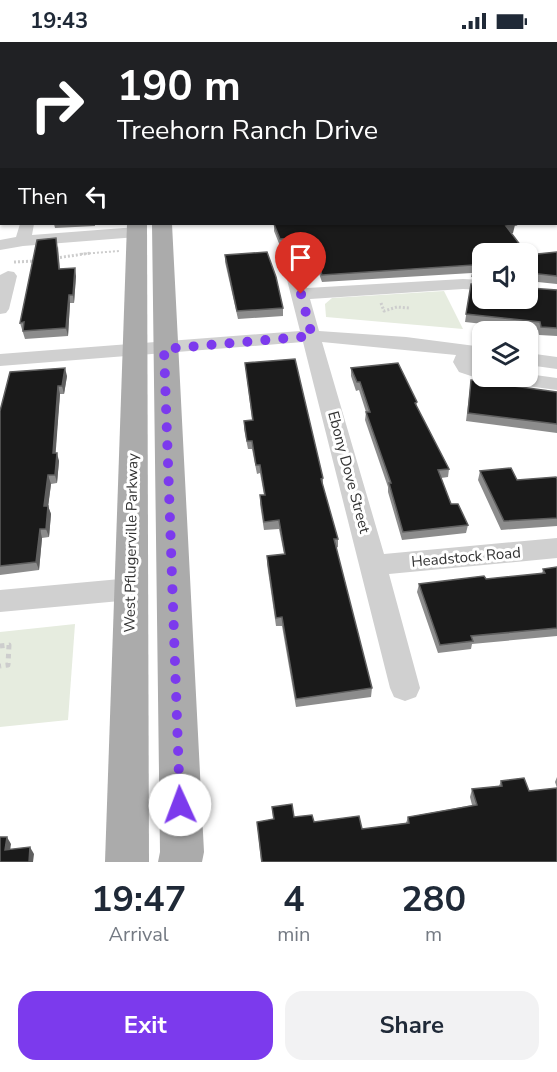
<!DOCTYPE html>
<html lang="en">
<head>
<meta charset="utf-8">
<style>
  :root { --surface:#fff; --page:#f2f2f3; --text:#1f2937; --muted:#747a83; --accent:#7c3aed }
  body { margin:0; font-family:"Nunito Sans",sans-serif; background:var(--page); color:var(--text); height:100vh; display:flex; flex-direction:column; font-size:22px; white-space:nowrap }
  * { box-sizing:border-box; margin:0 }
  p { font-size:20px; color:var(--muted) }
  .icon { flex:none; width:33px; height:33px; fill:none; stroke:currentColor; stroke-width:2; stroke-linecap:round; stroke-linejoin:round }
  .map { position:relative; height:820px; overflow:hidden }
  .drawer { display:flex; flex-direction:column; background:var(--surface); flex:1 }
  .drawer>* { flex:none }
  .guide { position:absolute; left:0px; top:0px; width:558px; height:183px; box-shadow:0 2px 4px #0004; background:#202124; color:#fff; overflow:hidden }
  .buttons { position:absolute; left:472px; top:201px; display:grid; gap:12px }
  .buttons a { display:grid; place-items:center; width:66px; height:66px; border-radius:12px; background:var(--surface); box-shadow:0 2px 4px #0004; font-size:30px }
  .pin { position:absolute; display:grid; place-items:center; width:51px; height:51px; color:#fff; margin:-62px -26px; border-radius:50% 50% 50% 0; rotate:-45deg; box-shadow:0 0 6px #0007 }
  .pin .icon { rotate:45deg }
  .me { position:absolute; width:66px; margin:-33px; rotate:358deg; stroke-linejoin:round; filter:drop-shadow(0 0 4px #0008) }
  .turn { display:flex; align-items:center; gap:21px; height:126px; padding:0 18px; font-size:27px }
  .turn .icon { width:78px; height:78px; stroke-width:2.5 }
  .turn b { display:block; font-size:42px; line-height:51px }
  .then { display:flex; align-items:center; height:57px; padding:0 18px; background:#0003; gap:12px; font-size:22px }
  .eta { display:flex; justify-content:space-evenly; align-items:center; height:102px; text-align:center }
  .eta b { font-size:36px; font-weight:700; line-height:42px }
  .button { display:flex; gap:12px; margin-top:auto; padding:12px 18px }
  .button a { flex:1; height:69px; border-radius:18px; background:var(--accent); color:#fff; font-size:24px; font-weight:700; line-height:69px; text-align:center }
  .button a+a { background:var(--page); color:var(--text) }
  .status { display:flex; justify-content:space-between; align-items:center; height:42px; padding:0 30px; background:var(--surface); direction:ltr }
  .status svg { height:16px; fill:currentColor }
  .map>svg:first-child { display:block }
  .green { fill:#e6ecdf }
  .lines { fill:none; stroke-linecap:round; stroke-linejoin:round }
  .path-far3 { stroke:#cdcdcd; stroke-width:1.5; stroke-dasharray:1.5 1.5; stroke-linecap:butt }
  .path-far2 { stroke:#cdcdcd; stroke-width:2; stroke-dasharray:2 2; stroke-linecap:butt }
  .path-far1 { stroke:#cdcdcd; stroke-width:3; stroke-dasharray:2 2; stroke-linecap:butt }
  .path { stroke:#cdcdcd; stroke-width:5; stroke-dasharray:4.5 4.5; stroke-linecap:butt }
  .minor { fill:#d0d0d0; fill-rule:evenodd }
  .major { fill:#ababab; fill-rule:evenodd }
  .wall { fill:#8c8c8c }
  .shaded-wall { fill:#5f5f5f }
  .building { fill:#1a1a1a; stroke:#5f5f5f; stroke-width:1.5 }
  .route { stroke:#7c3aed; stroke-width:10; stroke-dasharray:0 18 }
  .labels { text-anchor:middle; stroke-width:6; stroke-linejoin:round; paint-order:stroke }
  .street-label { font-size:15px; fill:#333; stroke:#fff }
</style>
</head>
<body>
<div class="status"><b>19:43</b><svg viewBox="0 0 49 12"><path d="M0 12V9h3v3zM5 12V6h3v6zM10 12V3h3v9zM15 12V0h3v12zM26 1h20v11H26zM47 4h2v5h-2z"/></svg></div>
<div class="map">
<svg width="557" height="820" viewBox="0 0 557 820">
  <rect width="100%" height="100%" fill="#fff"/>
  <g class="green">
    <polygon points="444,249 463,287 326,275 325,262 332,256"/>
    <polygon points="75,582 68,678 0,685 0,590"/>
  </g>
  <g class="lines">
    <polyline class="path-far3" points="121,0 123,2"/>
    <polyline class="path-far2" points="81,212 119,209"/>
    <g class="path-far1">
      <polyline points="56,216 91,211"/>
      <polyline points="14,220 36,219"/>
      <polyline points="381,261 384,269 397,265 409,266"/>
    </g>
    <polyline class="path" points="0,604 9,603 8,623 0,624"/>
    <g class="minor">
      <rect x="556" y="3" width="1" height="6"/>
      <rect x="556" y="55" width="1" height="6"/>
      <rect x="556" y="78" width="1" height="8"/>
      <rect x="556" y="113" width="1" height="9"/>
      <rect x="0" y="138" width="2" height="8"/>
      <rect x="556" y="157" width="1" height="8"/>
      <polygon points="20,182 34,182 32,193 137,185 145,190 137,195 23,204 0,208 0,198 16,195"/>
      <polygon points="289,209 297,214 307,246 463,237 483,238 483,248 463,247 310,257 319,289 406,295 483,305 483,317 474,316 473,320 483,325 483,334 528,334 528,332 557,336 557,348 483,338 459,330 453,320 456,313 322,300 384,512 557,496 557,516 389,532 420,646 416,655 405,659 394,655 390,646 303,300 0,324 0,312 300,289 281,214"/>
      <polygon points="8,229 14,230 17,234 9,267 6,271 0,272 0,233"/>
      <polygon points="528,311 557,315 557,327 528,323"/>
      <polygon points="131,536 140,539 144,547 140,555 131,558 0,570 0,548"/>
    </g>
    <g class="major">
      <rect x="136" y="0" width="12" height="2"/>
      <polygon points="127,182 147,182 149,820 105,820"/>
      <polygon points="152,182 172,182 204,810 202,820 158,820 160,810"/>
    </g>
  </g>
  <g class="wall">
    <polygon points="0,0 64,0 64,2 2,2 2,87 0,87"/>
    <polygon points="54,182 95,182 95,184 55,186"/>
    <polygon points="274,182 513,191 511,191 483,212 483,236 471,235 472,231 322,240 309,203 280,204 274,189"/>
    <polygon points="58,204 60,227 76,234 74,261 70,261 68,294 25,297 20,281"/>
    <polygon points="557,210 557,242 528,239 528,213"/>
    <polygon points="225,213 283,266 283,274 238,277 225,220"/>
    <polygon points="471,242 557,248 557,294 539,293 538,288 465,280"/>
    <polygon points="245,321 323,436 323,444 338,497 338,505 336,506 372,646 371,655 296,665 282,584 276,584 267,522 267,514 284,512 279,487 264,488 260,462 260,453 264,453 260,431 257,432 252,407 248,407 244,387 244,379 252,378"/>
    <polygon points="351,326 417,360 416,364 449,427 448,435 441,436 451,462 468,483 466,491 402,498 388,450 388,445 365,378 366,370 359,348 356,349 351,334"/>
    <polygon points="67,334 64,352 60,352 55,411 59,419 57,441 51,442 48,464 51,472 49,495 42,496 39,528 0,533 0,369"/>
    <polygon points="471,338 557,350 557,391 466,379"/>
    <polygon points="480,429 517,438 557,437 557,484 501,488 478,438"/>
    <polygon points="557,525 557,594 472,602 471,607 438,611 417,550 419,542 486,537 542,532 543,527"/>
    <polygon points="557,735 557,746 555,740"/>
    <polygon points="501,739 557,820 261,820 257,780 273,777 272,765 294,775 314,780 362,787 406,781 408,775 472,763 470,755 472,747 499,744"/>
  </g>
  <g class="shaded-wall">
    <polygon points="515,183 513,191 505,192 506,184"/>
    <polygon points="75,226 76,234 74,261 73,253"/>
    <polygon points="69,253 70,261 68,294 66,286"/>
    <polygon points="65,326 67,334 64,352 62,344"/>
    <polygon points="58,344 60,352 55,420 53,411"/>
    <polygon points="57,411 59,419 57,441 55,433"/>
    <polygon points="48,433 51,442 47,473 44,464"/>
    <polygon points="48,464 51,472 49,495 46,487"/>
    <polygon points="40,487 42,496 39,528 36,520"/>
    <polygon points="7,795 11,802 9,816 5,808"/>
    <polygon points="30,805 34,812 33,820 29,820"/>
  </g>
  <g class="building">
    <polygon points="0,0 59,0 59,2 2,2 2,5 0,4"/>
    <rect x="86" y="0" width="26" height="2"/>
    <polygon points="2,5 2,74 0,74 1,28 0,28 0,9"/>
    <polygon points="274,182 513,182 515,183 506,184 527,212 483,212 483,229 473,228 473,223 322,233 309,195 280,197"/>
    <polygon points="56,196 59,227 75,226 73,253 69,253 66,286 23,289 24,280 20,281 37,198"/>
    <polygon points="267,210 276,235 283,266 237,269 225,213"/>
    <polygon points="557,210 557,234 530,231 528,233 528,213"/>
    <polygon points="471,242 483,242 483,256 528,256 528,244 530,246 557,248 557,286 541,285 540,280 466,272"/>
    <polygon points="295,317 323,436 321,437 338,497 334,497 372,646 296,657 282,575 276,576 267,514 285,512 279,478 264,480 260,453 265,453 260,423 256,423 252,399 247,399 244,379 253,378 245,321"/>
    <polygon points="398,321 417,360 415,361 449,427 438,428 451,462 458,462 468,483 403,490 389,441 391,441 366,370 370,370 360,340 357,340 351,326"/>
    <polygon points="65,326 62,344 58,344 53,411 57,411 55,433 48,433 44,464 48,464 46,487 40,487 36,520 0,524 0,369 10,330"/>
    <polygon points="471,338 557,350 557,382 468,371"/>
    <polygon points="511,426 517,438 556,435 557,437 557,476 504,479 480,429"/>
    <polygon points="557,525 557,586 471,594 473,599 440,603 419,542 484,534 486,537 545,531 543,527"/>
    <polygon points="524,736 529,749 557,746 557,820 262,820 257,780 274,777 272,765 292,762 294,775 312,773 314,780 359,774 362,787 409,781 408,775 477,763 472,747 502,744 501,739"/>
    <polygon points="0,795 7,795 5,808 30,805 29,820 0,820"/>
  </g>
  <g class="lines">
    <polyline class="route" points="180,763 164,307 312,294 301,252"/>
  </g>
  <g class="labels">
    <g class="street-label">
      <text transform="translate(349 430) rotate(75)" y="5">Ebony Dove Street</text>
      <text transform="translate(131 501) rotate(-89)" y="5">West Pflugerville Parkway</text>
      <text transform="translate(466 515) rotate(-5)" y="5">Headstock Road</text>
    </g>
  </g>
</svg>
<div class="buttons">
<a><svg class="icon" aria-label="sound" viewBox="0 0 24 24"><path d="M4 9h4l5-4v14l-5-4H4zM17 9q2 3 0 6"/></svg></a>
<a><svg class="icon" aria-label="layers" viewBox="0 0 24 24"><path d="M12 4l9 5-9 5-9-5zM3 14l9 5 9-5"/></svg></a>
</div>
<div class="pin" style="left:301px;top:252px;background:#d93025"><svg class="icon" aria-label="arrive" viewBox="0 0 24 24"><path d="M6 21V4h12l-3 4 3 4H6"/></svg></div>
<svg class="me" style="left:180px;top:763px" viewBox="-20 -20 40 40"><circle r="19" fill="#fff"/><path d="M0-13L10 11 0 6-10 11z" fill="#7c3aed"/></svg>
<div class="guide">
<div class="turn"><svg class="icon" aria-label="right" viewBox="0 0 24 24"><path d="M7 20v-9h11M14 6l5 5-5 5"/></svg><div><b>190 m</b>Treehorn Ranch Drive</div></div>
<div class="then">Then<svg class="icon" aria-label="left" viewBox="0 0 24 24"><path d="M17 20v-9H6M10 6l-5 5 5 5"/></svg></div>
</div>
</div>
<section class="drawer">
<div class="eta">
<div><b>19:47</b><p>Arrival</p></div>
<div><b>4</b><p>min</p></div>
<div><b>280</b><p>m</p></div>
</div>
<div class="button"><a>Exit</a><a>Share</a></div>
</section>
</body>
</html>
